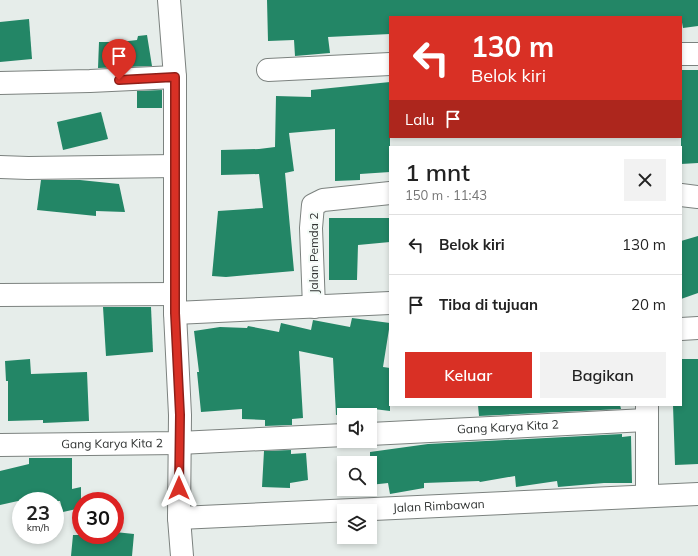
<!DOCTYPE html>
<html lang="id">
<head>
<meta charset="utf-8">
<style>
  :root { --surface:#fff; --page:#f2f2f2; --text:#222; --muted:#767676; --line:#e0e0e0; --accent:#d93025 }
  body { margin:0; font-family:Mulish,sans-serif; background:var(--page); color:var(--text); height:100vh; display:flex; flex-direction:column; font-size:15px; white-space:nowrap }
  * { box-sizing:border-box; margin:0 }
  p { font-size:13px; color:var(--muted) }
  .icon { flex:none; width:22px; height:22px; fill:none; stroke:currentColor; stroke-width:2; stroke-linecap:round; stroke-linejoin:round }
  .map { position:relative; flex:1; overflow:hidden }
  .sheet { position:absolute; left:389px; top:146px; width:293px; height:260px; display:flex; flex-direction:column; background:var(--surface); border-radius:0px; box-shadow:0 2px 6px #0003 }
  .sheet>* { flex:none }
  .top-card { position:absolute; left:389px; top:16px; width:293px; height:122px; border-radius:0px; box-shadow:0 2px 6px #0003; background:#d93025; color:#fff; overflow:hidden }
  .controls { position:absolute; left:337px; top:408px; display:grid; gap:8px }
  .controls a { display:grid; place-items:center; width:40px; height:40px; border-radius:0px; background:var(--surface); box-shadow:0 2px 6px #0003; font-size:20px }
  .speed { position:absolute; left:12px; top:492px; display:flex; gap:8px; font-size:20px; font-weight:700; text-align:center }
  .speed>* { display:grid; place-content:center; width:52px; height:52px; border-radius:50%; background:var(--surface); box-shadow:0 2px 6px #0003; line-height:1 }
  .speed small { font-size:10px; font-weight:400 }
  .speed .limit { border:6px solid #d22; background:#fff; color:#111 }
  .pin { position:absolute; display:grid; place-items:center; width:34px; height:34px; color:#fff; margin:-41px -17px; border-radius:50% 50% 50% 0; rotate:-45deg; box-shadow:0 0 4px #0007 }
  .pin .icon { rotate:45deg }
  .me { position:absolute; width:44px; margin:-22px; rotate:0deg; stroke-linejoin:round; filter:drop-shadow(0 0 3px #0008) }
  .turn { display:flex; align-items:center; gap:14px; height:84px; padding:0 16px; font-size:18px }
  .turn .icon { width:52px; height:52px; stroke-width:2.5 }
  .turn b { display:block; font-size:28px; line-height:34px }
  .then { display:flex; align-items:center; height:38px; padding:0 16px; background:#0003; gap:8px; font-size:15px }
  .round { display:grid; place-items:center; flex:none; width:42px; height:42px; border-radius:0px; background:var(--page) }
  .overview { display:flex; align-items:center; justify-content:space-between; height:68px; padding:0 16px }
  h1 { font-size:24px; font-weight:600; line-height:30px }
  .action { display:flex; gap:8px; margin-top:auto; padding:8px 16px }
  .action a { flex:1; height:46px; border-radius:0px; background:var(--accent); color:#fff; font-size:16px; font-weight:600; line-height:46px; text-align:center }
  .action a+a { background:var(--page); color:var(--text) }
  ul { padding:0; list-style:none }
  li { display:flex; align-items:center; gap:12px; height:60px; padding:0 16px; border-top:1px solid var(--line) }
  li div { flex:1 }
  li b { display:block; font-size:15px }
  li em { font-style:normal }
  .map>svg:first-child { display:block }
  .building { fill:#238666 }
  .lines { fill:none; stroke-linecap:round; stroke-linejoin:round }
  .minor-casing { stroke:#7c827f; stroke-width:24 }
  .minor { stroke:#fff; stroke-width:22 }
  .route-casing { stroke:#8d1f18; stroke-width:10 }
  .route { stroke:#d93025; stroke-width:7 }
  .labels { text-anchor:middle; stroke-width:4; stroke-linejoin:round; paint-order:stroke }
  .street-label { font-size:12px; fill:#2f3231; stroke:#f3fbf7 }
</style>
</head>
<body>
<div class="map">
<svg width="698" height="556" viewBox="0 0 698 556">
  <rect width="100%" height="100%" fill="#e6edea"/>
  <g class="building">
    <polygon points="267,0 698,0 698,26 683,28 681,17 390,17 390,34 328,37 330,53 295,56 294,40 268,41"/>
    <polygon points="29,19 32,59 0,62 0,22"/>
    <polygon points="147,35 152,66 98,68 99,42 120,42 137,40 138,36"/>
    <polygon points="681,70 698,70 698,163 681,164"/>
    <polygon points="390,82 390,147 389,147 390,172 360,174 360,180 335,181 335,129 289,133 294,171 285,173 294,271 226,277 212,276 218,211 263,208 259,174 221,175 221,150 259,149 275,147 276,96 311,97 311,90"/>
    <polygon points="162,90 162,108 137,108 137,91"/>
    <polygon points="101,112 108,139 63,150 57,122"/>
    <polygon points="41,180 80,180 119,184 125,212 96,211 96,216 37,210"/>
    <polygon points="329,218 390,218 390,242 358,245 357,280 329,280"/>
    <polygon points="698,236 698,293 681,299 681,241"/>
    <polygon points="103,307 151,307 153,352 106,356"/>
    <polygon points="352,318 390,323 383,367 390,368 390,411 374,409 374,413 336,415 333,358 299,351 303,418 292,419 292,425 265,426 265,420 242,419 242,409 201,412 197,372 199,372 194,331 220,327 247,328 248,326 279,332 281,323 311,330 313,320 350,327"/>
    <polygon points="30,359 31,374 87,372 89,421 43,423 43,420 8,421 8,381 6,381 5,361"/>
    <polygon points="681,359 698,359 698,464 675,465 673,405 681,405"/>
    <polygon points="478,405 620,405 621,409 479,416"/>
    <polygon points="622,434 622,437 631,436 632,483 604,483 558,487 557,481 516,487 515,476 480,482 479,481 424,483 424,488 390,494 388,483 370,485 370,452 428,444"/>
    <polygon points="291,450 291,454 306,453 308,480 290,483 290,488 262,487 264,451"/>
    <polygon points="29,458 72,458 72,489 81,487 81,508 63,512 60,501 18,501 0,505 0,471 29,464"/>
    <polygon points="115,532 134,534 132,556 71,556 73,535 115,535"/>
  </g>
  <g class="lines">
    <g class="minor-casing">
      <g id="minor">
        <polyline points="169,0 175,77 175,313 180,415 179,518 182,556"/>
        <polyline points="681,54 698,54"/>
        <polyline points="268,70 390,64"/>
        <polyline points="0,83 90,81 175,77"/>
        <polyline points="0,167 28,168 175,166"/>
        <polyline points="681,195 698,197"/>
        <polyline points="0,295 175,294"/>
        <polyline points="314,307 311,228 313,205 323,200 390,193"/>
        <polyline points="175,313 390,303"/>
        <polyline points="681,329 698,328"/>
        <polyline points="647,405 647,496"/>
        <path id="s1" d="M 370,434 L 646,420"/>
        <path id="s2" d="M 0,445 L 179,443 L 344,435"/>
        <path id="s3" d="M 179,518 L 698,494"/>
      </g>
    </g>
    <use href="#minor" class="minor"/>
  </g>
  <g class="lines">
    <g class="route-casing">
      <polyline id="route" points="119,80 175,77 175,313 180,415 179,488"/>
    </g>
    <use href="#route" class="route"/>
  </g>
  <g class="labels">
    <g class="street-label">
      <text transform="translate(314 253) rotate(-90)" y="4">Jalan Pemda 2</text>
      <text dy="4" stroke="none"><textPath href="#s1" startOffset="138">Gang Karya Kita 2</textPath></text>
      <text dy="4" stroke="none"><textPath href="#s2" startOffset="112">Gang Karya Kita 2</textPath></text>
      <text dy="4" stroke="none"><textPath href="#s3" startOffset="260">Jalan Rimbawan</textPath></text>
    </g>
  </g>
</svg>
<div class="controls">
<a><svg class="icon" aria-label="sound" viewBox="0 0 24 24"><path d="M4 9h4l5-4v14l-5-4H4zM17 9q2 3 0 6"/></svg></a>
<a><svg class="icon" aria-label="search" viewBox="0 0 24 24"><circle cx="10" cy="10" r="6"/><path d="M15 15l6 6"/></svg></a>
<a><svg class="icon" aria-label="layers" viewBox="0 0 24 24"><path d="M12 4l9 5-9 5-9-5zM3 14l9 5 9-5"/></svg></a>
</div>
<div class="speed"><div>23<small>km/h</small></div><div class="limit">30</div></div>
<div class="pin" style="left:119px;top:80px;background:#d93025"><svg class="icon" aria-label="arrive" viewBox="0 0 24 24"><path d="M6 21V4h12l-3 4 3 4H6"/></svg></div>
<svg class="me" style="left:179px;top:488px" viewBox="-20 -20 40 40"><path d="M0-17L14 15 0 8-14 15z" fill="#d93025" stroke="#fff" stroke-width="4"/></svg>
<div class="top-card">
<div class="turn"><svg class="icon" aria-label="left" viewBox="0 0 24 24"><path d="M17 20v-9H6M10 6l-5 5 5 5"/></svg><div><b>130 m</b>Belok kiri</div></div>
<div class="then">Lalu<svg class="icon" aria-label="arrive" viewBox="0 0 24 24"><path d="M6 21V4h12l-3 4 3 4H6"/></svg></div>
</div>
<section class="sheet">
<div class="overview"><div><h1>1 mnt</h1><p>150 m · 11:43</p></div><a class="round"><svg class="icon" aria-label="close" viewBox="0 0 24 24"><path d="M6 6l12 12M18 6L6 18"/></svg></a></div>
<ul>
<li><svg class="icon" aria-label="left" viewBox="0 0 24 24"><path d="M17 20v-9H6M10 6l-5 5 5 5"/></svg><div><b>Belok kiri</b></div><em>130 m</em></li>
<li><svg class="icon" aria-label="arrive" viewBox="0 0 24 24"><path d="M6 21V4h12l-3 4 3 4H6"/></svg><div><b>Tiba di tujuan</b></div><em>20 m</em></li>
</ul>
<div class="action"><a>Keluar</a><a>Bagikan</a></div>
</section>
</div>
</body>
</html>
